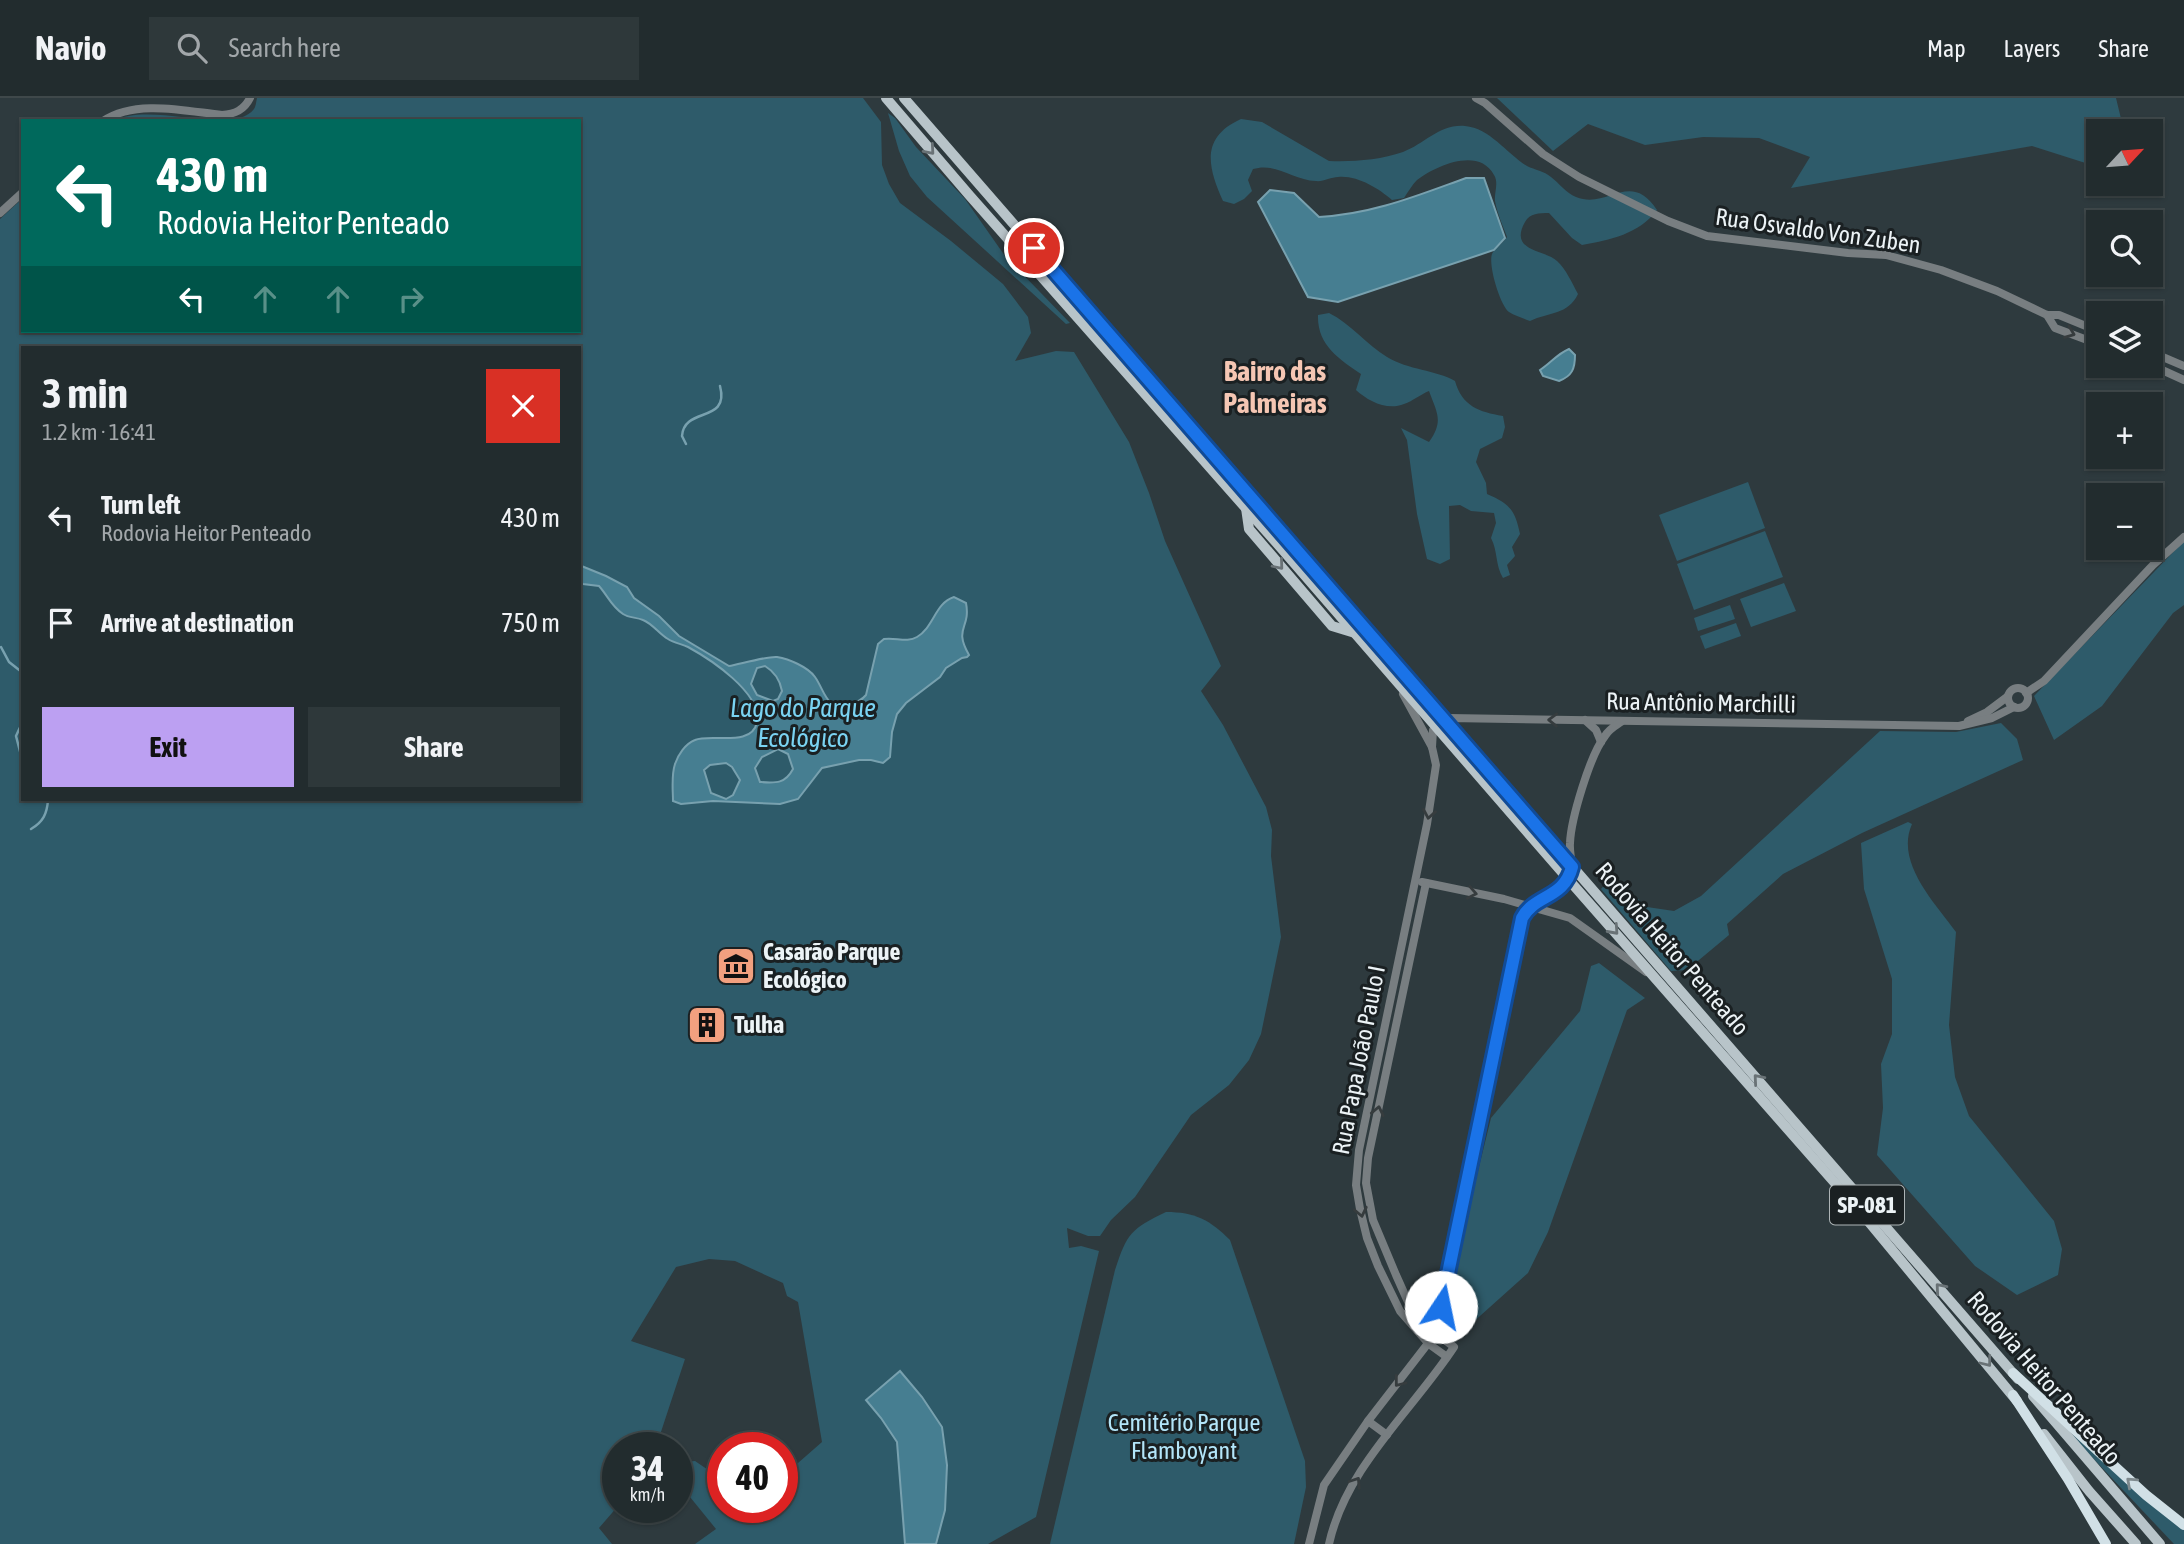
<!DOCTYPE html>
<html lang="en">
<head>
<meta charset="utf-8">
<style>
  :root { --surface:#222c2e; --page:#2e383a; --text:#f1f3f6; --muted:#a2a7aa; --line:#3f484a; --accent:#bca0f2 }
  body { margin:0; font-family:"Asap Condensed",sans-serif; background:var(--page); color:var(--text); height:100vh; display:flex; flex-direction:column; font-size:26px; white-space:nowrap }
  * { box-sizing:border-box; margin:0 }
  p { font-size:23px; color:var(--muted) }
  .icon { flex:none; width:38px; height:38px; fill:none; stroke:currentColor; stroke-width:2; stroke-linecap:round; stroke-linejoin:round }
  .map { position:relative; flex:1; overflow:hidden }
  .details { position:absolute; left:21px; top:248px; width:560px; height:455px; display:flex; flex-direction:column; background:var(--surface); border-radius:0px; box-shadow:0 2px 5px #0004,0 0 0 2px var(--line) }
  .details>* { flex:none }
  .guide { position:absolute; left:21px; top:21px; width:560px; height:214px; border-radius:0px; box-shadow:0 2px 5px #0004,0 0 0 2px var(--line); background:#00695c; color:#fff; overflow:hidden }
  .needle { width:46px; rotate:64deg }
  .tools { position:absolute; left:2086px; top:21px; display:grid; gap:14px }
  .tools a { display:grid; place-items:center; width:77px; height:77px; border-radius:0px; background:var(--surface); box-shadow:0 2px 5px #0004,0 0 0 2px var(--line); font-size:35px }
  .speed { position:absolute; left:602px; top:1334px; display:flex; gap:14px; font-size:35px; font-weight:700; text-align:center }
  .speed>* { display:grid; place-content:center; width:91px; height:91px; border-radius:50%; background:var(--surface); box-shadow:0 2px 5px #0004,0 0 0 2px var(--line); line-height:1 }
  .speed small { font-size:18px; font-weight:400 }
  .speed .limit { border:10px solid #d22; background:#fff; color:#111 }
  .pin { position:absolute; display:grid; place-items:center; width:60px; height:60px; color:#fff; margin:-30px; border:4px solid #fff; border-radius:50%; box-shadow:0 2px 7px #0007 }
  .me { position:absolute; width:77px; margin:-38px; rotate:11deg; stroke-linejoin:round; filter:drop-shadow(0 0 5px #0008) }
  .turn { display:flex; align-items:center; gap:24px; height:147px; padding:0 21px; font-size:32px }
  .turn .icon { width:91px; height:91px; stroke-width:2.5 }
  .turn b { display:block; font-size:49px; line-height:60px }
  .lanes { display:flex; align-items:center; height:66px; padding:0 21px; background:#0003; justify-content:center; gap:35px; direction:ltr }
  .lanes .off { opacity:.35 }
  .round { display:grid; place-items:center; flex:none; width:74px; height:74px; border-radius:0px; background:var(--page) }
  .headline { display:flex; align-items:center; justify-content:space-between; height:119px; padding:0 21px }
  h1 { font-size:42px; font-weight:700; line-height:52px }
  .primary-button { display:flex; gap:14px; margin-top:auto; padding:14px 21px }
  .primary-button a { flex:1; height:80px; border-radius:0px; background:var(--accent); color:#111; font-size:28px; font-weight:700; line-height:80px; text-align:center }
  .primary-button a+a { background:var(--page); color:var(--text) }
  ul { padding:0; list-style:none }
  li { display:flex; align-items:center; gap:21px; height:105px; padding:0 21px }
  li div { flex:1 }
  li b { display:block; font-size:26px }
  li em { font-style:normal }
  header { display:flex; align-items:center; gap:42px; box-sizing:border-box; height:98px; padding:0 35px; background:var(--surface); border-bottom:2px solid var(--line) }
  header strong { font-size:33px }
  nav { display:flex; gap:38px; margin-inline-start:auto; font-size:24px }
  .search { width:490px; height:63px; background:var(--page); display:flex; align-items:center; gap:18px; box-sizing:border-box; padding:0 24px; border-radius:0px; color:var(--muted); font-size:26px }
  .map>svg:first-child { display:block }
  .green { fill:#2e5b6a; fill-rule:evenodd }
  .water { fill:#467e91; stroke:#78a1af; stroke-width:2; fill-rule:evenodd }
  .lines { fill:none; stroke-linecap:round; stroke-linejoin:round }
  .stream { stroke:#78a1af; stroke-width:2.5 }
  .tertiary { stroke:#787e81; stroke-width:8 }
  .primary { stroke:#b8c4c9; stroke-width:10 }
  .motorway { stroke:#d1e0e6; stroke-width:10 }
  .oneway { stroke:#697276 }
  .oneway2 { stroke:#363c3e }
  .oneway3 { stroke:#7f8a8e }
  .route-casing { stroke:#114b97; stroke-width:18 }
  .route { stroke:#1a73e8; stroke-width:12 }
  .labels { text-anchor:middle; stroke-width:6; stroke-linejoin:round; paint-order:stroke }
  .shield { fill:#1a2022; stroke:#adb4b6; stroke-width:2 }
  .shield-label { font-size:23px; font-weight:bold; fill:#ecf3f6 }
  .street-label { font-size:24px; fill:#ecf3f6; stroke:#1a2022 }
  .poi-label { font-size:24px; font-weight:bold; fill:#ecf3f6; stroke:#1a2022; text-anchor:start }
  .park-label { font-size:24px; fill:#b3e5f9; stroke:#1a2022 }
  .water-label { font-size:26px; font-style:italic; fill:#7ad3f2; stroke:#1a2022 }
  .quarter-label { font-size:28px; font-weight:bold; fill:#f5c6b3; stroke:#1a2022 }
</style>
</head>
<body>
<header>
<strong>Navio</strong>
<div class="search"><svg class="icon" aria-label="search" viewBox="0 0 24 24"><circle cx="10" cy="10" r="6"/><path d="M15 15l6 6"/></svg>Search here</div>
<nav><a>Map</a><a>Layers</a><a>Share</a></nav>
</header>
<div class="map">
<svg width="2184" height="1446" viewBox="0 0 2184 1446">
  <rect width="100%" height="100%" fill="#2e3a3e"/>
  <g class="green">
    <path d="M 257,0 L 863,0 L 881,24 L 882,67 L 889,86 L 900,105 L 951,143 L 1003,186 L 1028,219 L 1031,235 L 1015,263 L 1056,253 L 1074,254 L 1129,344 L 1149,395 L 1165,443 L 1221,568 L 1201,593 L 1223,627 L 1266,709 L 1272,732 L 1271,758 L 1281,839 L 1261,936 L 1249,962 L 1229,987 L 1191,1017 L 1135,1099 L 1111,1122 L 1100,1138 L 1088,1138 L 1067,1130 L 1069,1150 L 1081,1148 L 1099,1153 L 1036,1419 L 988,1446 L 695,1446 L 716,1431 L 677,1383 L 677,1365 L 695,1363 L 723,1382 L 723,1409 L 782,1409 L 782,1379 L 822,1344 L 798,1204 L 787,1198 L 783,1185 L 735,1163 L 709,1161 L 676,1169 L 631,1243 L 685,1261 L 656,1349 L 618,1349 L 618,1408 L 599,1430 L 612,1446 L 0,1446 L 0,121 L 23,100 L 23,233 L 579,233 L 579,23 L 114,23 C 150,3 233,39 254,11 C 256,8 256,4 257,0 ZM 23,250 L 579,250 L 579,702 L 23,702 Z"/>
    <polygon points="1497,0 2116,0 2124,33 2098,33 2098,69 2032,48 1791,90 1810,59 1759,40 1703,39 1645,47 1588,26 1553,53"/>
    <polygon points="888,15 895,20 916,49 965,101 1005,158 1070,225 1066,226 927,99 910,78 899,53"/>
    <path d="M 1241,21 L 1262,24 L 1329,63 C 1352,64 1380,62 1403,54 C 1425,46 1439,26 1465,28 C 1490,30 1507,56 1527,68 C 1535,72 1544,73 1551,79 C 1559,85 1566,95 1576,99 C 1608,112 1630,71 1657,112 C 1639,136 1610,142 1582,147 L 1572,140 L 1549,115 C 1539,115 1530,115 1525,124 C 1508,154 1546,152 1557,163 C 1566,171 1572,185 1578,196 C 1568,217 1549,214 1530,223 C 1523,220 1515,218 1509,214 C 1500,207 1488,167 1492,156 C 1494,151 1503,145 1507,139 C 1503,128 1497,115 1495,103 C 1494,95 1499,85 1494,77 C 1479,48 1435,68 1417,82 C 1412,87 1408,94 1404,100 L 1392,102 C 1378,90 1357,77 1338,79 C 1331,79 1323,84 1316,83 C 1293,82 1276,64 1253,71 L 1248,82 L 1252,93 L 1244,101 L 1234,106 L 1223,103 C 1207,68 1201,39 1241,21 Z"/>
    <path d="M 1329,215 C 1350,225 1367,247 1387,259 C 1408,272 1436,272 1455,283 C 1462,308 1479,314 1503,318 L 1505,329 L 1502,340 L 1480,351 L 1476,364 L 1486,385 L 1487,396 C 1510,406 1515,412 1520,436 L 1512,449 L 1515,458 L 1507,467 L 1510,477 L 1503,480 C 1495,467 1498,453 1491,440 L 1496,425 L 1494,415 L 1471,413 L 1460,407 L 1449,408 L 1450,461 L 1440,466 L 1427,461 L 1417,416 L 1407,342 L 1401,330 L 1429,344 C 1444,323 1437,315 1429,293 C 1421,296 1413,303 1404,306 C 1387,313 1368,303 1356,292 L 1361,276 C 1339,261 1317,247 1318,217 Z"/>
    <polygon points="1748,384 1765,430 1677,463 1659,417"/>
    <polygon points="1765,433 1783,479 1694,512 1677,466"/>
    <polygon points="2184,443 2184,507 2173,515 2102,608 2054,642 2034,598"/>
    <polygon points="1784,485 1796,513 1751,529 1740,501"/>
    <polygon points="1730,507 1735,521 1698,533 1694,520"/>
    <polygon points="1736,525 1741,538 1705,551 1700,538"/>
    <polygon points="2001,625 2017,641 2023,662 1862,735 1783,776 1727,826 1729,837 1687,872 1671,873 1601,791 1612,778 1647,809 1674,813 1701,798 1880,633 1956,634"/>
    <path d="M 1908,724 L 1912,726 C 1895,764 1934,804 1956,834 L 1949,927 L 1955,979 L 1969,1018 L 2054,1123 L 2062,1151 L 2058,1177 L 2017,1197 L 1975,1168 L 1877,1057 L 1883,1010 L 1881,966 L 1892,936 L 1892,881 L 1864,791 L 1861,745 Z"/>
    <polygon points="1599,865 1645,900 1627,912 1548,1134 1528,1175 1461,1235 1440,1228 1491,1020 1580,913 1591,868"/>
    <path d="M 1166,1114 C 1195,1114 1210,1122 1230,1142 L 1305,1363 L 1306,1389 L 1294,1446 L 1050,1446 L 1115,1172 C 1127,1135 1131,1131 1166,1114 Z"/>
    <polygon points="2073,1335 2184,1432 2184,1446 2174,1446 2073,1339"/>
  </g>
  <g class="water">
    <path d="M 1466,80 L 1484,80 L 1505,140 L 1494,152 L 1338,204 L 1308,199 L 1258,104 L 1270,92 L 1294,95 L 1319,119 C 1373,116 1416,98 1466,80 Z"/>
    <path d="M 1569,251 L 1575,257 C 1575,271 1572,278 1559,283 L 1543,278 L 1540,272 C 1551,265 1557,256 1569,251 Z"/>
    <path d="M 579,467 L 606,478 L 627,489 L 634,500 L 659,518 L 679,538 L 729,568 C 740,566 768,558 777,559 C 789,561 808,569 815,579 C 825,593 826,613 848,607 C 856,605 861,603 866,597 L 878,546 L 884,541 C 895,539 907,545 917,539 C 934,529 935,505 954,499 L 966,505 C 971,531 953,529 969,557 L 967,559 L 962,560 L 946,570 L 940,579 L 906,605 L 897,616 L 892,634 L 890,659 L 883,665 L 871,662 L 859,662 L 822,670 L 798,701 L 780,706 L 713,703 L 681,706 L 673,703 C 673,692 671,678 675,666 C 678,657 685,646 695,642 C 711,635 752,650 757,624 C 762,595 710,561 688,549 C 682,546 674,545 668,541 C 659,536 653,526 643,522 C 636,519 629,520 623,516 C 611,508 608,498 599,488 L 583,486 L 579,482 ZM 765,568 C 775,574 780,582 782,593 L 778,601 L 773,603 L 757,597 L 751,586 L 757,570 ZM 778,651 L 788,656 L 793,671 C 785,686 776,685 760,684 L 755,670 L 762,659 ZM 726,665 L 732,669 L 740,682 L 733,697 L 726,701 L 711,695 L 704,672 L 710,667 Z"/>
    <polygon points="900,1273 922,1299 942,1329 947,1367 945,1412 936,1446 905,1446 897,1344 881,1320 866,1302"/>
  </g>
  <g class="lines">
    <g class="stream">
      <path d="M 686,346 L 682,338 C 684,308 730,326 720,288"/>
      <polyline points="1,549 9,564 23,575"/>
      <polyline points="23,623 16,638 23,665"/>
      <path d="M 31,731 C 43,724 47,716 48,702"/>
    </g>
    <g class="tertiary">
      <polyline points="1476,0 1485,5 1543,56 1579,79 1668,123 1707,138 1848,155 1886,157 1941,172 1997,193 2047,217 2059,217 2098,233"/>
      <path d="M 103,23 C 136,1 185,13 222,17 C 235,16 244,12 250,0"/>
      <polyline points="0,115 23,94"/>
      <polyline points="2047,217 2055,230 2098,246"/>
      <polyline points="2151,254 2184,268"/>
      <polyline points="2151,267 2184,282"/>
      <circle cx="2018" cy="600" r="10"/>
      <polyline points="2026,595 2044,583 2153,467 2184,439"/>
      <polyline points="1403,596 1432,649 1436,667 1427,726 1359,1052 1356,1087 1360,1111 1367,1140 1378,1168 1400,1213 1429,1246 1447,1259"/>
      <polyline points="1585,622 1596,632 1601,644"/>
      <polyline points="1968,623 1987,614 2007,599"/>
      <polyline points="1432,649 1433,632 1443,622 1449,620 1959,628 1992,620 2014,609"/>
      <polyline points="1422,784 1504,801 1570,820 1646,874"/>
      <polyline points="1368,1323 1387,1337"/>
      <path d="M 1309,1446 L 1324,1387 L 1368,1323 L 1436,1235 L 1522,820 C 1533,800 1561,800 1570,777 C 1574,766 1569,757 1570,745 C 1571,721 1590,657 1605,638 C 1609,631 1615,628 1621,624"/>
      <path d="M 1329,1446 C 1346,1369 1412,1313 1454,1249 L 1436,1235 L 1409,1206 L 1396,1177 L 1373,1122 L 1366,1085 L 1368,1060 L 1426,785"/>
    </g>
    <g class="primary">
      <polyline points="886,0 970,98 1281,450 1568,781 1864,1118 2017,1303"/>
      <polyline points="904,0 2018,1281"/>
      <polyline points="1246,410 1249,431 1332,528 1355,535"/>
      <polyline points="2033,1298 2160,1446"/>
      <polyline points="2044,1336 2089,1393 2136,1446"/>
    </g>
    <g class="motorway">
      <polyline points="2013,1275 2146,1397 2184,1427"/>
      <polyline points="2013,1297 2068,1381 2106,1446"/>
    </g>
  </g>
  <defs><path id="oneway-chevron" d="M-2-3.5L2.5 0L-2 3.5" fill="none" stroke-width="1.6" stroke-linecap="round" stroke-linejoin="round" transform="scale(1.75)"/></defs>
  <g class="oneway">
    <use href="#oneway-chevron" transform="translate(930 52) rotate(49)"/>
    <use href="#oneway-chevron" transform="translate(1279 467) rotate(50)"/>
    <use href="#oneway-chevron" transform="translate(1614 832) rotate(48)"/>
    <use href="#oneway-chevron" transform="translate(1758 981) rotate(-131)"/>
    <use href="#oneway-chevron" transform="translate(1940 1190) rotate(-131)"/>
    <use href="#oneway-chevron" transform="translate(1987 1264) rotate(52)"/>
  </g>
  <g class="oneway2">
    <use href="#oneway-chevron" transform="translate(2070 235) rotate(21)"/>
    <use href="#oneway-chevron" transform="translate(1553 622) rotate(-179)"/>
    <use href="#oneway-chevron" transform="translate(1429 716) rotate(100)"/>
    <use href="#oneway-chevron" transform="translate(1472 795) rotate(11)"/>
    <use href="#oneway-chevron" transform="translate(1378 1013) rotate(-78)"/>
    <use href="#oneway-chevron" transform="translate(1361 1114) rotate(78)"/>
    <use href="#oneway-chevron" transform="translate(1399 1284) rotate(128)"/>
    <use href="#oneway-chevron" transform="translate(1356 1384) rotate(-56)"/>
  </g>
  <use class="oneway3" href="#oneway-chevron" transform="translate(2131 1384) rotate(-138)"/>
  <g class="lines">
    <g class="route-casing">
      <path id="route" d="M 1034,150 L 1572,769 C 1564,801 1535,796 1522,820 L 1441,1209"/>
    </g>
    <use href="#route" class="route"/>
  </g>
  <defs>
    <g id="museum-square" transform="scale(2.0125)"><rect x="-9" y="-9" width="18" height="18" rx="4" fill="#f2a07f" stroke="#1a2022"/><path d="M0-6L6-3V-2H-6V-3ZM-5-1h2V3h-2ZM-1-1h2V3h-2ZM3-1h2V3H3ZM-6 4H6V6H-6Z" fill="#111"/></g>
    <g id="building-square" transform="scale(2.0125)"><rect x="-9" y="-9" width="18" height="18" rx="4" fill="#f2a07f" stroke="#1a2022"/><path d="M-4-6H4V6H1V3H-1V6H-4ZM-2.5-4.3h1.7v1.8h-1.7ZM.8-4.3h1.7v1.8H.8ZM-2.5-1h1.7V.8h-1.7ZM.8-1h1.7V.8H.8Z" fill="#111"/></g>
  </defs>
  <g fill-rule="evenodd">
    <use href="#museum-square" x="736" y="868"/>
    <use href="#building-square" x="707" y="927"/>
  </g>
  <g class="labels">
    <rect class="shield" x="1830" y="1087.5" width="74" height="39" rx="5"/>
    <g class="shield-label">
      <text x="1867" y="1115">SP-081</text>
    </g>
    <g class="street-label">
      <text transform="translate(1818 133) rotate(8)" y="8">Rua Osvaldo Von Zuben</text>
      <text transform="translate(1701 605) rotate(1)" y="8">Rua Antônio Marchilli</text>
      <text transform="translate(1672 851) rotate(49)" y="8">Rodovia Heitor Penteado</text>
      <text transform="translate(1359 962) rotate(-79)" y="8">Rua Papa João Paulo I</text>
      <text transform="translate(2044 1280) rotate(49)" y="8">Rodovia Heitor Penteado</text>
    </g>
    <g class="poi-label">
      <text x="763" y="862">Casarão Parque<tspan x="763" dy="28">Ecológico</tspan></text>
      <text x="734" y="935">Tulha</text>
    </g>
    <g class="park-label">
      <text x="1184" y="1333">Cemitério Parque<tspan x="1184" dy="28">Flamboyant</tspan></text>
    </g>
    <g class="water-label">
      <text x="803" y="619">Lago do Parque<tspan x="803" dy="30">Ecológico</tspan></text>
    </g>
    <g class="quarter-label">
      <text x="1275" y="283">Bairro das<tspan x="1275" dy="32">Palmeiras</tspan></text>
    </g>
  </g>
</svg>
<div class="tools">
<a><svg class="needle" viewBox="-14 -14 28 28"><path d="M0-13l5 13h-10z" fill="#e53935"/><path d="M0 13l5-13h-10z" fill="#a2a7aa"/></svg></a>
<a><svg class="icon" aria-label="search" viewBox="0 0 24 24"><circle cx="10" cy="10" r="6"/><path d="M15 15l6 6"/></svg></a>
<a><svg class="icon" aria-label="layers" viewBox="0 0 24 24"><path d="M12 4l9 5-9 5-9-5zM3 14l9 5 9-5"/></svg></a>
<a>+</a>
<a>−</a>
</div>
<div class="speed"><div>34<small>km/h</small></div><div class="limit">40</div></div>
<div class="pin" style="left:1034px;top:150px;background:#d93025"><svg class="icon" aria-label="arrive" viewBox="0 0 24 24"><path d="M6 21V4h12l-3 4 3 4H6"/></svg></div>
<svg class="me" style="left:1441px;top:1209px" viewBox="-20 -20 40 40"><circle r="19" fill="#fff"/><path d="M0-13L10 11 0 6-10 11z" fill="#1a73e8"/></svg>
<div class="guide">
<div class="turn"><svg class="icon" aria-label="left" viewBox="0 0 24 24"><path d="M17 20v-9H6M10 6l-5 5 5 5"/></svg><div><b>430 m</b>Rodovia Heitor Penteado</div></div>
<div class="lanes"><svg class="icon" aria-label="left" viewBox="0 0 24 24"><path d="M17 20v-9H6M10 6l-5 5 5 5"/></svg><svg class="icon off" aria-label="ahead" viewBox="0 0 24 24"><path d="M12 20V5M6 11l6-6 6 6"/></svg><svg class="icon off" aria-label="ahead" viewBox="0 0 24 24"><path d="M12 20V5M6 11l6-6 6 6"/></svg><svg class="icon off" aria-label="right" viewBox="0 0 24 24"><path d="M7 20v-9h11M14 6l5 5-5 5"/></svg></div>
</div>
<section class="details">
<div class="headline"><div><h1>3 min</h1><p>1.2 km · 16:41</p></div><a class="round" style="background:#d93025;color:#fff"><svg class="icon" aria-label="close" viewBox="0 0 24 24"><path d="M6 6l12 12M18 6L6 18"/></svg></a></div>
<ul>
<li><svg class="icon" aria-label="left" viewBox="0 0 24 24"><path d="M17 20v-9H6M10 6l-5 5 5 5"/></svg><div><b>Turn left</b><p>Rodovia Heitor Penteado</p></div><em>430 m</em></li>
<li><svg class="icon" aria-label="arrive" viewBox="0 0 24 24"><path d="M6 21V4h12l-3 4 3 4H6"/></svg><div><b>Arrive at destination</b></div><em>750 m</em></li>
</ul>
<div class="primary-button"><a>Exit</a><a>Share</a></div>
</section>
</div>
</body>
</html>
